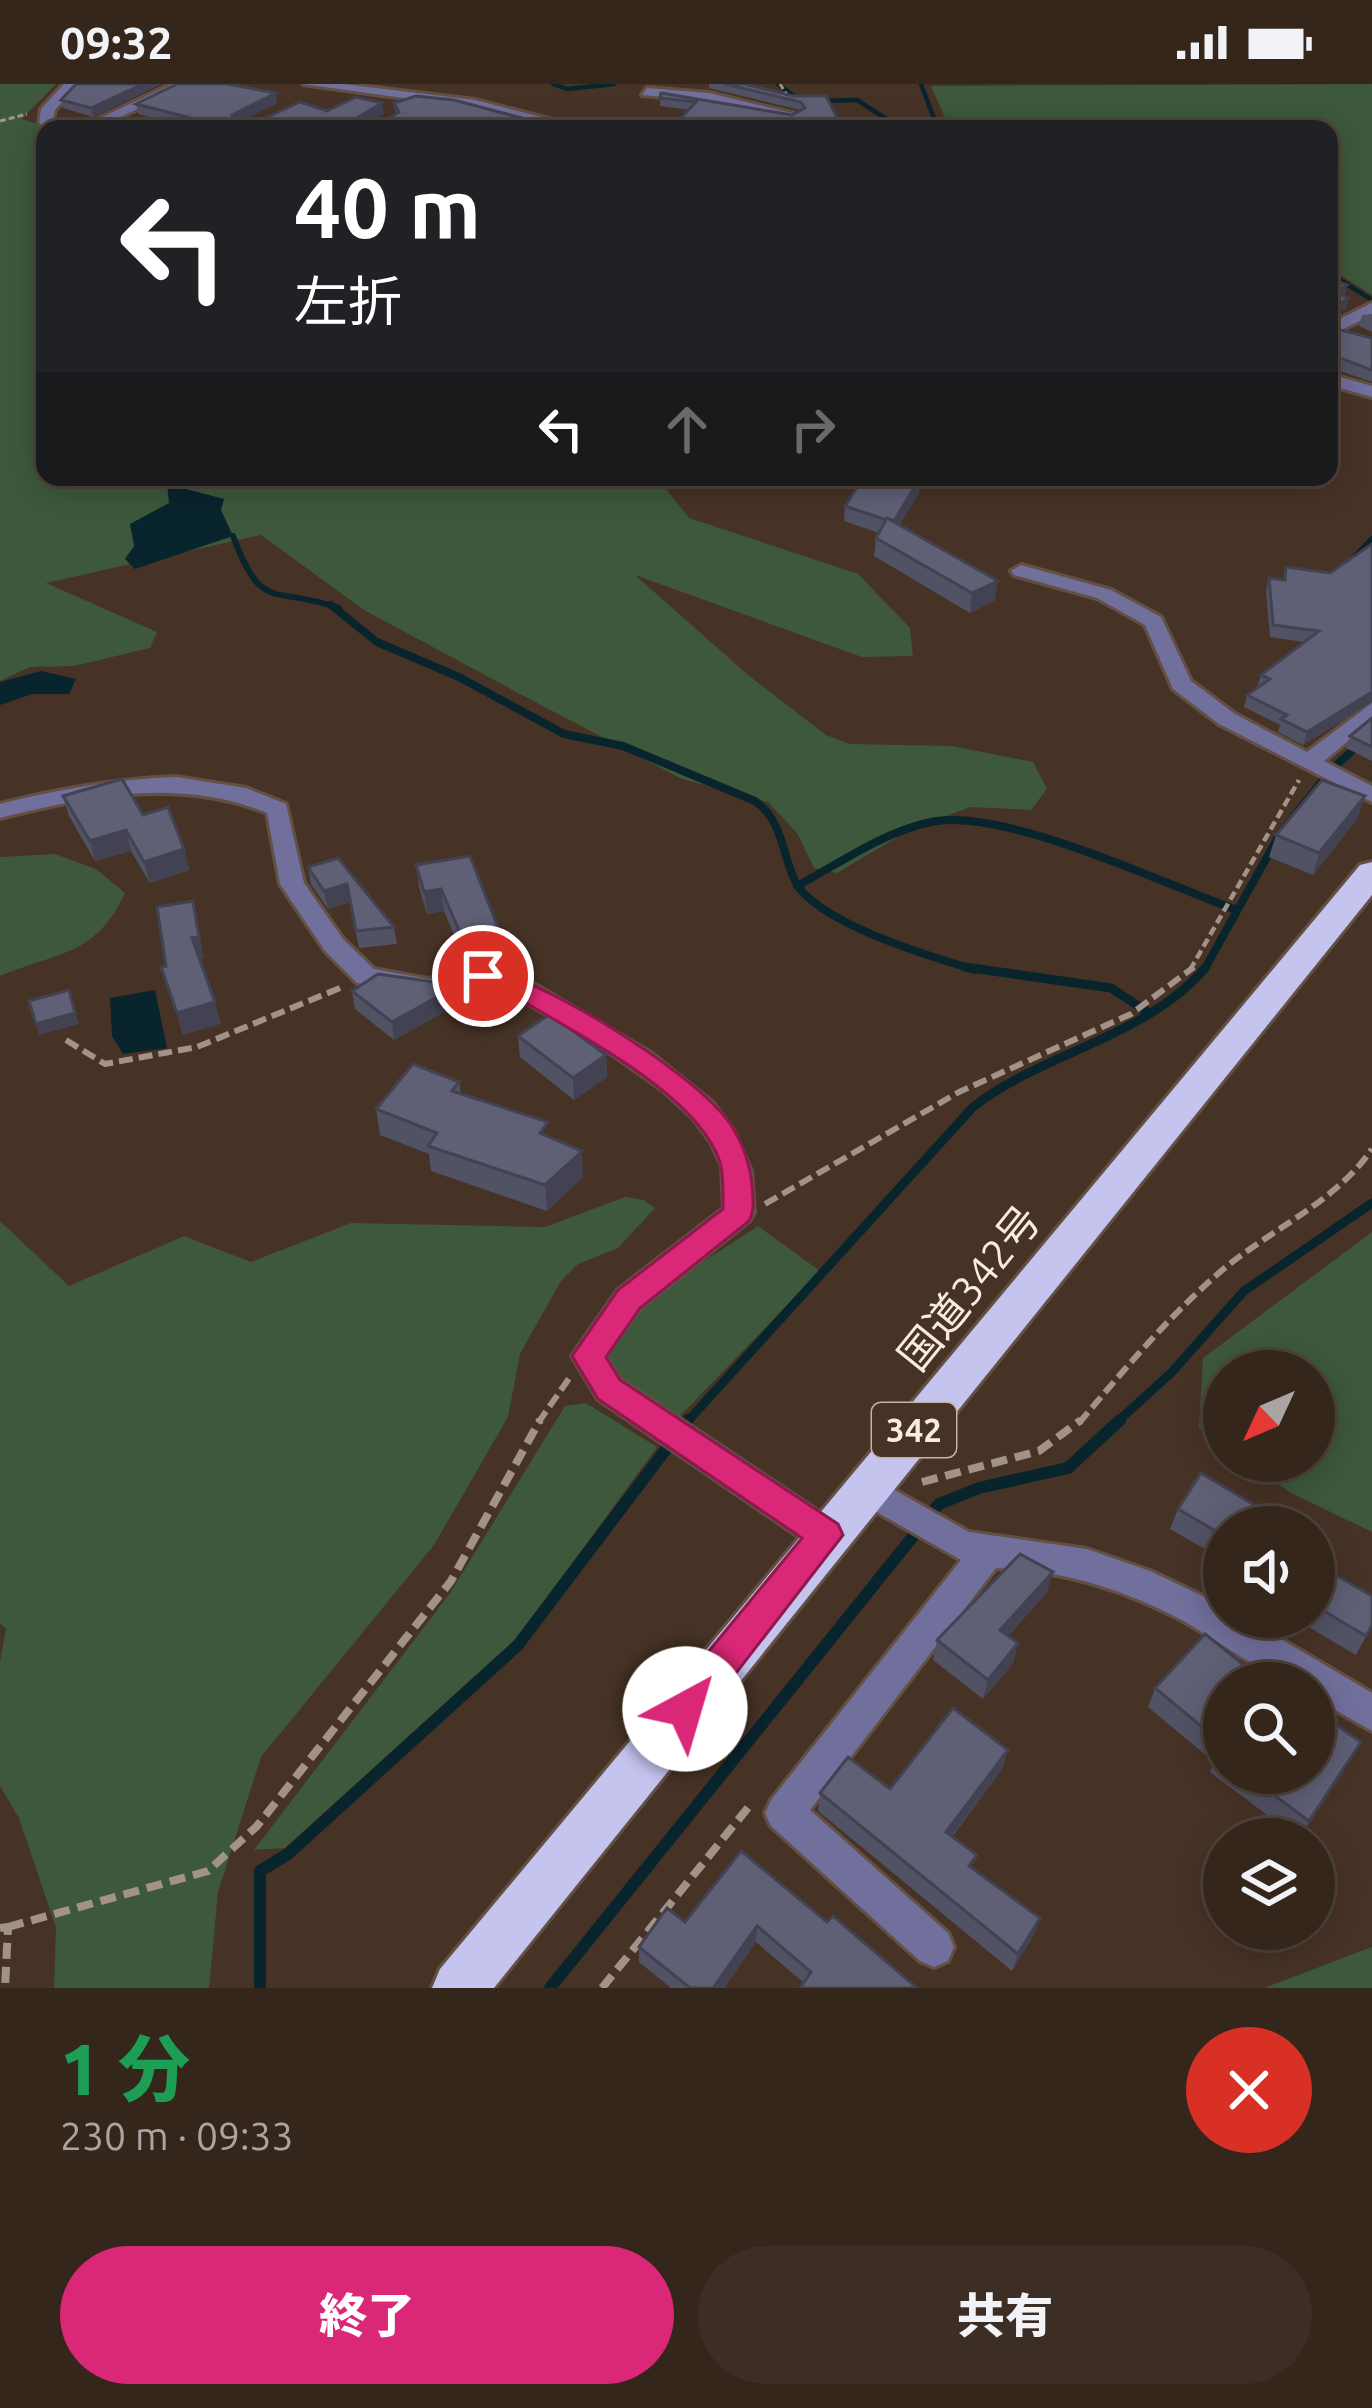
<!DOCTYPE html>
<html lang="ja">
<head>
<meta charset="utf-8">
<style>
  :root { --surface:#35261c; --page:#3d2e25; --text:#f1f3f6; --muted:#aaa5a3; --line:#4f433b; --accent:#db2777 }
  body { margin:0; font-family:Ubuntu,"Noto Sans JP",sans-serif; background:var(--page); color:var(--text); height:100vh; display:flex; flex-direction:column; font-size:45px; white-space:nowrap }
  * { box-sizing:border-box; margin:0 }
  p { font-size:39px; color:var(--muted) }
  .icon { flex:none; width:66px; height:66px; fill:none; stroke:currentColor; stroke-width:2; stroke-linecap:round; stroke-linejoin:round }
  .map { position:relative; height:1904px; overflow:hidden }
  .details { display:flex; flex-direction:column; background:var(--surface); flex:1 }
  .details>* { flex:none }
  .banner { position:absolute; left:36px; top:36px; width:1302px; height:366px; border-radius:24px; box-shadow:0 6px 30px #0003,0 0 0 3px var(--line); background:#202124; color:#fff; overflow:hidden }
  .needle { width:78px; rotate:226deg }
  .tools { position:absolute; left:1203px; top:1266px; display:grid; gap:24px }
  .tools a { display:grid; place-items:center; width:132px; height:132px; border-radius:50%; background:var(--surface); box-shadow:0 6px 30px #0003,0 0 0 3px var(--line); font-size:60px }
  .pin { position:absolute; display:grid; place-items:center; width:102px; height:102px; color:#fff; margin:-51px; border:6px solid #fff; border-radius:50%; box-shadow:0 3px 12px #0007 }
  .me { position:absolute; width:132px; margin:-66px; rotate:39deg; stroke-linejoin:round; filter:drop-shadow(0 0 9px #0008) }
  .turn { display:flex; align-items:center; gap:42px; height:252px; padding:0 60px; font-size:54px }
  .turn .icon { width:156px; height:156px; stroke-width:2.5 }
  .turn b { display:block; font-size:84px; line-height:102px }
  .lanes { display:flex; align-items:center; height:114px; padding:0 60px; background:#0003; justify-content:center; gap:60px; direction:ltr }
  .lanes .off { opacity:.35 }
  .round { display:grid; place-items:center; flex:none; width:126px; height:126px; border-radius:63px; background:var(--page) }
  .headline { display:flex; align-items:center; justify-content:space-between; height:204px; padding:0 60px }
  h1 { font-size:72px; font-weight:800; line-height:90px; color:#1e9e55 }
  .cta { display:flex; gap:24px; margin-top:auto; padding:24px 60px }
  .cta a { flex:1; height:138px; border-radius:72px; background:var(--accent); color:#fff; font-size:48px; font-weight:800; line-height:138px; text-align:center }
  .cta a+a { background:var(--page); color:var(--text) }
  .status { display:flex; justify-content:space-between; align-items:center; height:84px; padding:0 60px; background:var(--surface); direction:ltr }
  .status svg { height:33px; fill:currentColor }
  .map>svg:first-child { display:block }
  .green { fill:#3d583b }
  .water { fill:#08242d }
  .lines { fill:none; stroke-linecap:round; stroke-linejoin:round }
  .stream-far4 { stroke:#08242d; stroke-width:4.5 }
  .stream-far3 { stroke:#08242d; stroke-width:6 }
  .stream-far2 { stroke:#08242d; stroke-width:8 }
  .stream-far1 { stroke:#08242d; stroke-width:9 }
  .stream { stroke:#08242d; stroke-width:12 }
  .street-casing { stroke:#635044; stroke-width:6 }
  .highway-casing { stroke:#635044; stroke-width:6 }
  .path-far3 { stroke:#a39288; stroke-width:3; stroke-dasharray:6 3; stroke-linecap:butt }
  .path-far2 { stroke:#a39288; stroke-width:4.5; stroke-dasharray:9 4.5; stroke-linecap:butt }
  .path-far1 { stroke:#a39288; stroke-width:6; stroke-dasharray:14 6; stroke-linecap:butt }
  .path { stroke:#a39288; stroke-width:8; stroke-dasharray:16 8; stroke-linecap:butt }
  .street { fill:#716f9c; fill-rule:evenodd }
  .highway { fill:#c4c4ef; fill-rule:evenodd }
  .wall { fill:#525265 }
  .shaded-wall { fill:#424253 }
  .building { fill:#5f5f76; stroke:#424253; stroke-width:3 }
  .route { fill:#db2777; stroke:#8e194d; stroke-width:3 }
  .labels { text-anchor:middle; stroke-width:12; stroke-linejoin:round; paint-order:stroke }
  .shield { fill:#473226; stroke:#c4b4aa; stroke-width:3 }
  .shield-label { font-size:33px; font-weight:bold; fill:#f9ebe3 }
  .near-street-label { font-size:42px; fill:#f9ebe3; stroke:#473226 }
</style>
</head>
<body>
<div class="status"><b>09:32</b><svg viewBox="0 0 49 12"><path d="M0 12V9h3v3zM5 12V6h3v6zM10 12V3h3v9zM15 12V0h3v12zM26 1h20v11H26zM47 4h2v5h-2z"/></svg></div>
<div class="map">
<svg width="1372" height="1904" viewBox="0 0 1372 1904">
  <rect width="100%" height="100%" fill="#473226"/>
  <g class="green">
    <polygon points="0,0 56,0 22,35 52,45 45,45 45,393 629,393 667,406 689,434 858,490 910,544 913,572 862,573 635,491 748,591 826,651 850,660 952,662 1033,678 1047,705 1031,726 971,723 913,744 837,789 814,784 797,749 768,718 682,695 520,610 364,526 261,451 46,499 157,548 150,564 74,582 30,583 0,597"/>
    <polygon points="1372,0 1372,211 1329,184 1329,45 950,45 931,2"/>
    <path d="M 55,770 L 96,785 L 125,809 C 96,872 58,868 0,892 L 0,773 Z"/>
    <polygon points="625,1113 644,1116 655,1124 618,1164 578,1180 561,1197 520,1270 508,1333 434,1461 261,1673 218,1808 209,1904 54,1904 56,1844 19,1734 0,1702 0,1578 6,1544 0,1540 0,1137 69,1202 184,1152 251,1178 351,1139 545,1143"/>
    <path d="M 758,1142 L 820,1187 L 680,1332 C 645,1319 618,1309 604,1272 L 635,1222 Z"/>
    <polygon points="1372,1148 1372,1448 1291,1409 1245,1377 1314,1377 1314,1287 1224,1287 1224,1362 1199,1344 1203,1274"/>
    <polygon points="586,1319 657,1363 519,1552 285,1764 254,1766 450,1509 565,1322"/>
    <polygon points="1372,1863 1372,1904 1264,1904"/>
  </g>
  <g class="water">
    <polygon points="167,400 224,415 221,426 233,452 135,485 125,475 134,462 130,440 169,419"/>
    <polygon points="41,587 76,595 69,610 32,610 0,621 0,598"/>
    <polygon points="155,906 167,964 123,970 112,952 110,914"/>
  </g>
  <g class="lines">
    <g class="stream-far4">
      <polyline points="553,0 567,5 614,0"/>
      <polyline points="778,0 799,16"/>
      <polyline points="921,0 938,45"/>
      <polyline points="818,17 857,16 902,45"/>
      <polyline points="1329,189 1372,216"/>
    </g>
    <g class="stream-far3">
      <path d="M 233,452 C 262,530 273,501 339,524"/>
      <polyline points="1351,477 1372,455"/>
    </g>
    <g class="stream-far2">
      <path d="M 331,521 L 377,558 L 459,593 L 564,650 L 623,662 L 755,717 C 783,737 781,767 795,797 C 816,839 932,873 975,886"/>
      <path d="M 797,802 C 840,779 883,748 931,738 C 1003,723 1162,799 1234,825"/>
      <polyline points="1204,886 1280,750 1331,686 1372,649"/>
    </g>
    <g class="stream-far1">
      <polyline points="965,883 1111,904 1149,929"/>
      <path d="M 686,1339 L 973,1023 C 1045,967 1146,954 1206,883"/>
      <polyline points="1116,1339 1171,1289 1244,1207 1372,1119"/>
    </g>
    <g class="stream">
      <polyline points="260,1904 260,1787 288,1770 518,1561 688,1336"/>
      <polyline points="550,1904 939,1420 979,1404 1068,1384 1120,1336"/>
    </g>
    <g class="street-casing">
      <g id="street">
        <polygon points="64,0 78,0 55,26 53,37 59,45 45,46 39,38 41,25"/>
        <polygon points="172,0 190,0 95,45 77,45"/>
        <polygon points="303,0 343,0 475,16 588,45 563,45 475,24"/>
        <polygon points="647,4 709,9 800,31 793,35 709,17 642,11"/>
        <polygon points="1372,219 1372,231 1329,252 1329,240"/>
        <polygon points="1329,290 1372,302 1372,313 1329,301"/>
        <polygon points="1021,481 1111,506 1161,533 1191,597 1235,630 1307,668 1372,619 1372,637 1324,677 1372,702 1372,718 1219,640 1173,605 1145,541 1097,514 1014,491 1011,487"/>
        <path d="M 176,693 L 246,704 L 286,720 L 304,799 L 343,855 L 374,885 L 428,895 L 483,883 L 522,893 L 651,969 L 712,1018 L 733,1046 L 751,1087 L 754,1129 L 749,1137 L 640,1224 L 605,1272 L 620,1295 L 837,1440 L 842,1451 L 837,1462 L 825,1466 L 813,1462 L 598,1315 L 572,1272 L 618,1206 L 724,1124 L 722,1082 L 711,1058 L 692,1033 L 664,1007 L 598,960 L 505,906 L 483,901 L 428,913 L 357,899 L 325,867 L 280,800 L 267,729 C 179,693 89,712 0,734 L 0,720 C 59,705 116,695 176,693 Z"/>
        <path d="M 866,1390 L 969,1448 L 1087,1465 L 1150,1487 L 1224,1522 L 1224,1533 L 1244,1533 L 1372,1609 L 1372,1647 L 1314,1614 L 1314,1599 C 1266,1599 1217,1553 1174,1532 C 1117,1503 1060,1486 996,1484 L 810,1726 L 948,1849 L 954,1863 L 948,1877 L 934,1883 L 920,1877 L 771,1742 L 765,1729 L 771,1716 L 961,1476 L 854,1415 L 849,1405 L 854,1395 Z"/>
      </g>
    </g>
    <g class="highway-casing">
      <polygon id="highway" points="1372,778 1372,811 494,1904 432,1904 440,1885 1360,781"/>
    </g>
    <g class="path-far3">
      <polyline points="780,0 789,14"/>
      <polyline points="0,37 27,30"/>
    </g>
    <polyline class="path-far2" points="1190,886 1299,696"/>
    <g class="path-far1">
      <polyline points="66,956 105,980 197,963 340,904"/>
      <polyline points="765,1120 959,1008 1131,930 1194,883"/>
      <polyline points="538,1339 570,1293"/>
      <path d="M 1079,1339 C 1123,1287 1167,1234 1220,1188 C 1269,1146 1335,1119 1372,1065"/>
    </g>
    <g class="path">
      <polyline points="922,1398 1039,1367 1081,1336"/>
      <polyline points="8,1843 208,1787 257,1742 451,1497 540,1336"/>
      <polyline points="0,1844 8,1843 5,1904"/>
      <polyline points="602,1904 751,1720"/>
    </g>
    <use href="#street" class="street"/>
    <use href="#highway" class="highway"/>
  </g>
  <g class="wall">
    <polygon points="76,0 161,0 93,33 63,24 61,16"/>
    <polygon points="709,0 744,0 793,12 838,35 838,43 803,45 679,45 679,36 689,26 660,22 661,9 792,31 800,26 709,4"/>
    <polygon points="277,19 237,39 254,39 327,27 384,29 370,37 380,40 396,30 394,19 548,41 181,41 138,30 136,20"/>
    <polygon points="1372,230 1372,248 1359,242 1362,231"/>
    <polygon points="1329,243 1372,254 1372,298 1329,283"/>
    <polygon points="920,394 919,409 899,441 995,516 970,529 874,472 876,454 879,449 844,437 845,422"/>
    <polygon points="1372,460 1372,618 1303,661 1278,648 1280,641 1244,623 1247,611 1257,603 1261,591 1304,558 1270,553 1266,506 1269,494 1283,495 1286,483 1330,489"/>
    <polygon points="1372,634 1372,677 1346,664 1350,652"/>
    <polygon points="63,712 143,731 184,765 189,786 150,799 131,767 95,777 69,732"/>
    <polygon points="1358,734 1313,791 1269,773 1276,751"/>
    <polygon points="416,781 502,871 466,879 444,827 427,830 419,803"/>
    <polygon points="308,783 394,843 397,860 359,864 350,818 328,825 311,800"/>
    <polygon points="352,907 448,926 394,956 355,925"/>
    <polygon points="518,952 606,971 607,993 574,1016 520,973"/>
    <polygon points="459,998 461,1009 549,1053 583,1093 547,1127 431,1087 429,1070 380,1051 376,1025"/>
    <polygon points="1178,1425 1224,1443 1224,1468 1215,1463 1212,1469 1170,1445"/>
    <polygon points="1047,1508 1008,1552 1018,1559 1013,1579 983,1615 933,1576 937,1556"/>
    <polygon points="1314,1509 1372,1541 1356,1571 1300,1538 1302,1533 1314,1533"/>
    <polygon points="1244,1581 1236,1599 1224,1599 1224,1613 1222,1615 1224,1616 1224,1689 1314,1689 1350,1677 1299,1755 1210,1688 1214,1678 1148,1623 1155,1604"/>
    <polygon points="1003,1684 952,1753 973,1785 1034,1851 1012,1887 818,1727 820,1709 890,1705"/>
    <polygon points="685,1838 827,1838 917,1904 804,1899 756,1858 724,1904 671,1904 639,1878 639,1863"/>
  </g>
  <g class="shaded-wall">
    <polygon points="143,0 161,0 93,33 91,24"/>
    <polygon points="276,9 277,19 234,41 232,31"/>
    <polygon points="382,19 384,29 359,44 357,34"/>
    <polygon points="1347,201 1345,212 1334,208"/>
    <polygon points="1349,214 1346,225 1329,234 1329,225"/>
    <polygon points="920,394 919,409 892,453 893,439"/>
    <polygon points="998,497 995,516 970,529 972,509"/>
    <polygon points="1372,608 1372,618 1303,661 1307,648"/>
    <polygon points="1365,712 1358,734 1313,791 1319,769"/>
    <polygon points="126,746 131,767 95,777 90,757"/>
    <polygon points="184,765 189,786 150,799 144,778"/>
    <polygon points="347,800 350,818 328,825 324,807"/>
    <polygon points="441,805 444,827 427,830 424,808"/>
    <polygon points="193,817 204,874 197,876 192,854"/>
    <polygon points="500,849 502,871 466,879 464,858"/>
    <polygon points="446,908 448,926 394,956 392,938"/>
    <polygon points="215,918 221,940 182,951 177,929"/>
    <polygon points="75,929 79,940 39,951 36,940"/>
    <polygon points="606,971 607,993 574,1016 573,994"/>
    <polygon points="582,1067 583,1093 547,1127 545,1101"/>
    <polygon points="1053,1488 1047,1508 995,1566 1000,1546"/>
    <polygon points="1018,1559 1013,1579 983,1615 988,1596"/>
    <polygon points="1244,1581 1236,1599 1227,1599"/>
    <polygon points="1361,1658 1350,1677 1299,1755 1309,1737"/>
    <polygon points="1008,1666 1003,1684 941,1766 946,1748"/>
    <polygon points="1040,1834 1034,1851 1012,1887 1018,1870"/>
    <polygon points="757,1842 756,1858 724,1904 713,1904"/>
  </g>
  <g class="building">
    <polygon points="76,0 143,0 91,24 61,16"/>
    <polygon points="177,0 227,0 276,9 232,31 234,40 254,39 300,18 327,27 356,13 382,19 357,34 380,40 399,28 394,19 416,12 454,16 548,41 542,45 172,45 195,35 136,20"/>
    <polygon points="725,0 744,0 793,12 826,12 838,35 790,37 802,45 719,45 713,41 679,36 696,18 660,14 661,9 792,31 805,24 801,18"/>
    <polygon points="1329,194 1347,201 1334,208 1349,214 1329,225"/>
    <polygon points="1329,243 1372,254 1372,286 1329,270"/>
    <polygon points="864,393 912,393 920,394 894,437 887,434 886,436 845,422"/>
    <polygon points="887,434 998,497 972,509 876,454"/>
    <polygon points="1372,460 1372,608 1307,648 1281,635 1287,631 1247,611 1270,595 1261,591 1319,547 1273,541 1269,494 1285,496 1286,483 1330,489"/>
    <polygon points="1372,634 1372,663 1350,652"/>
    <polygon points="122,695 143,731 168,723 184,765 144,778 126,746 90,757 63,712"/>
    <polygon points="1322,696 1365,712 1319,769 1276,751"/>
    <polygon points="470,772 500,849 464,858 441,805 424,808 416,781"/>
    <polygon points="338,774 394,843 356,847 347,800 324,807 308,783"/>
    <polygon points="193,817 199,853 192,854 215,918 177,929 161,883 166,882 157,823"/>
    <polygon points="378,890 434,898 446,908 392,938 352,907"/>
    <polygon points="69,906 75,929 36,940 29,917"/>
    <polygon points="550,930 606,971 573,994 518,952"/>
    <polygon points="413,980 459,998 452,1007 548,1038 540,1049 582,1067 545,1101 428,1062 437,1049 376,1025"/>
    <polygon points="1201,1389 1291,1443 1223,1443 1219,1449 1178,1425"/>
    <polygon points="1020,1470 1053,1488 1000,1546 1018,1559 988,1596 937,1556"/>
    <polygon points="1327,1486 1372,1512 1372,1541 1366,1552 1314,1521 1314,1509"/>
    <polygon points="1205,1550 1244,1581 1227,1599 1224,1599 1224,1603 1217,1611 1224,1616 1224,1661 1155,1604"/>
    <polygon points="953,1624 1008,1666 946,1748 977,1771 969,1782 1040,1834 1018,1870 820,1709 848,1673 890,1705"/>
    <polygon points="1316,1627 1361,1658 1309,1737 1244,1689 1314,1689 1314,1629"/>
    <polygon points="741,1767 827,1838 833,1832 917,1904 800,1904 811,1888 757,1842 713,1904 690,1904 639,1863 667,1824 685,1838"/>
  </g>
  <path class="route" d="M 483,883 C 546,897 684,983 725,1033 C 740,1051 750,1078 752,1101 C 753,1114 755,1126 749,1137 L 640,1224 L 606,1273 L 620,1296 L 838,1440 L 843,1451 L 698,1638 L 685,1643 L 671,1638 L 666,1625 L 671,1613 L 802,1454 L 598,1315 L 572,1272 L 618,1206 L 723,1125 C 723,1110 724,1092 720,1078 C 696,1006 567,946 505,906 L 474,898 L 470,892 Z"/>
  <g class="labels">
    <rect class="shield" x="872" y="1319" width="84" height="54" rx="9"/>
    <g class="shield-label">
      <text x="914" y="1358">342</text>
    </g>
    <g class="near-street-label">
      <text transform="translate(969 1204) rotate(-51)" y="15">国道342号</text>
    </g>
  </g>
</svg>
<div class="tools">
<a><svg class="needle" viewBox="-14 -14 28 28"><path d="M0-13l5 13h-10z" fill="#e53935"/><path d="M0 13l5-13h-10z" fill="#aaa5a3"/></svg></a>
<a><svg class="icon" aria-label="sound" viewBox="0 0 24 24"><path d="M4 9h4l5-4v14l-5-4H4zM17 9q2 3 0 6"/></svg></a>
<a><svg class="icon" aria-label="search" viewBox="0 0 24 24"><circle cx="10" cy="10" r="6"/><path d="M15 15l6 6"/></svg></a>
<a><svg class="icon" aria-label="layers" viewBox="0 0 24 24"><path d="M12 4l9 5-9 5-9-5zM3 14l9 5 9-5"/></svg></a>
</div>
<div class="pin" style="left:483px;top:892px;background:#d93025"><svg class="icon" aria-label="arrive" viewBox="0 0 24 24"><path d="M6 21V4h12l-3 4 3 4H6"/></svg></div>
<svg class="me" style="left:685px;top:1625px" viewBox="-20 -20 40 40"><circle r="19" fill="#fff"/><path d="M0-13L10 11 0 6-10 11z" fill="#db2777"/></svg>
<div class="banner">
<div class="turn"><svg class="icon" aria-label="left" viewBox="0 0 24 24"><path d="M17 20v-9H6M10 6l-5 5 5 5"/></svg><div><b>40 m</b>左折</div></div>
<div class="lanes"><svg class="icon" aria-label="left" viewBox="0 0 24 24"><path d="M17 20v-9H6M10 6l-5 5 5 5"/></svg><svg class="icon off" aria-label="ahead" viewBox="0 0 24 24"><path d="M12 20V5M6 11l6-6 6 6"/></svg><svg class="icon off" aria-label="right" viewBox="0 0 24 24"><path d="M7 20v-9h11M14 6l5 5-5 5"/></svg></div>
</div>
</div>
<section class="details">
<div class="headline"><div><h1>1 分</h1><p>230 m · 09:33</p></div><a class="round" style="background:#d93025;color:#fff"><svg class="icon" aria-label="close" viewBox="0 0 24 24"><path d="M6 6l12 12M18 6L6 18"/></svg></a></div>
<div class="cta"><a>終了</a><a>共有</a></div>
</section>
</body>
</html>
